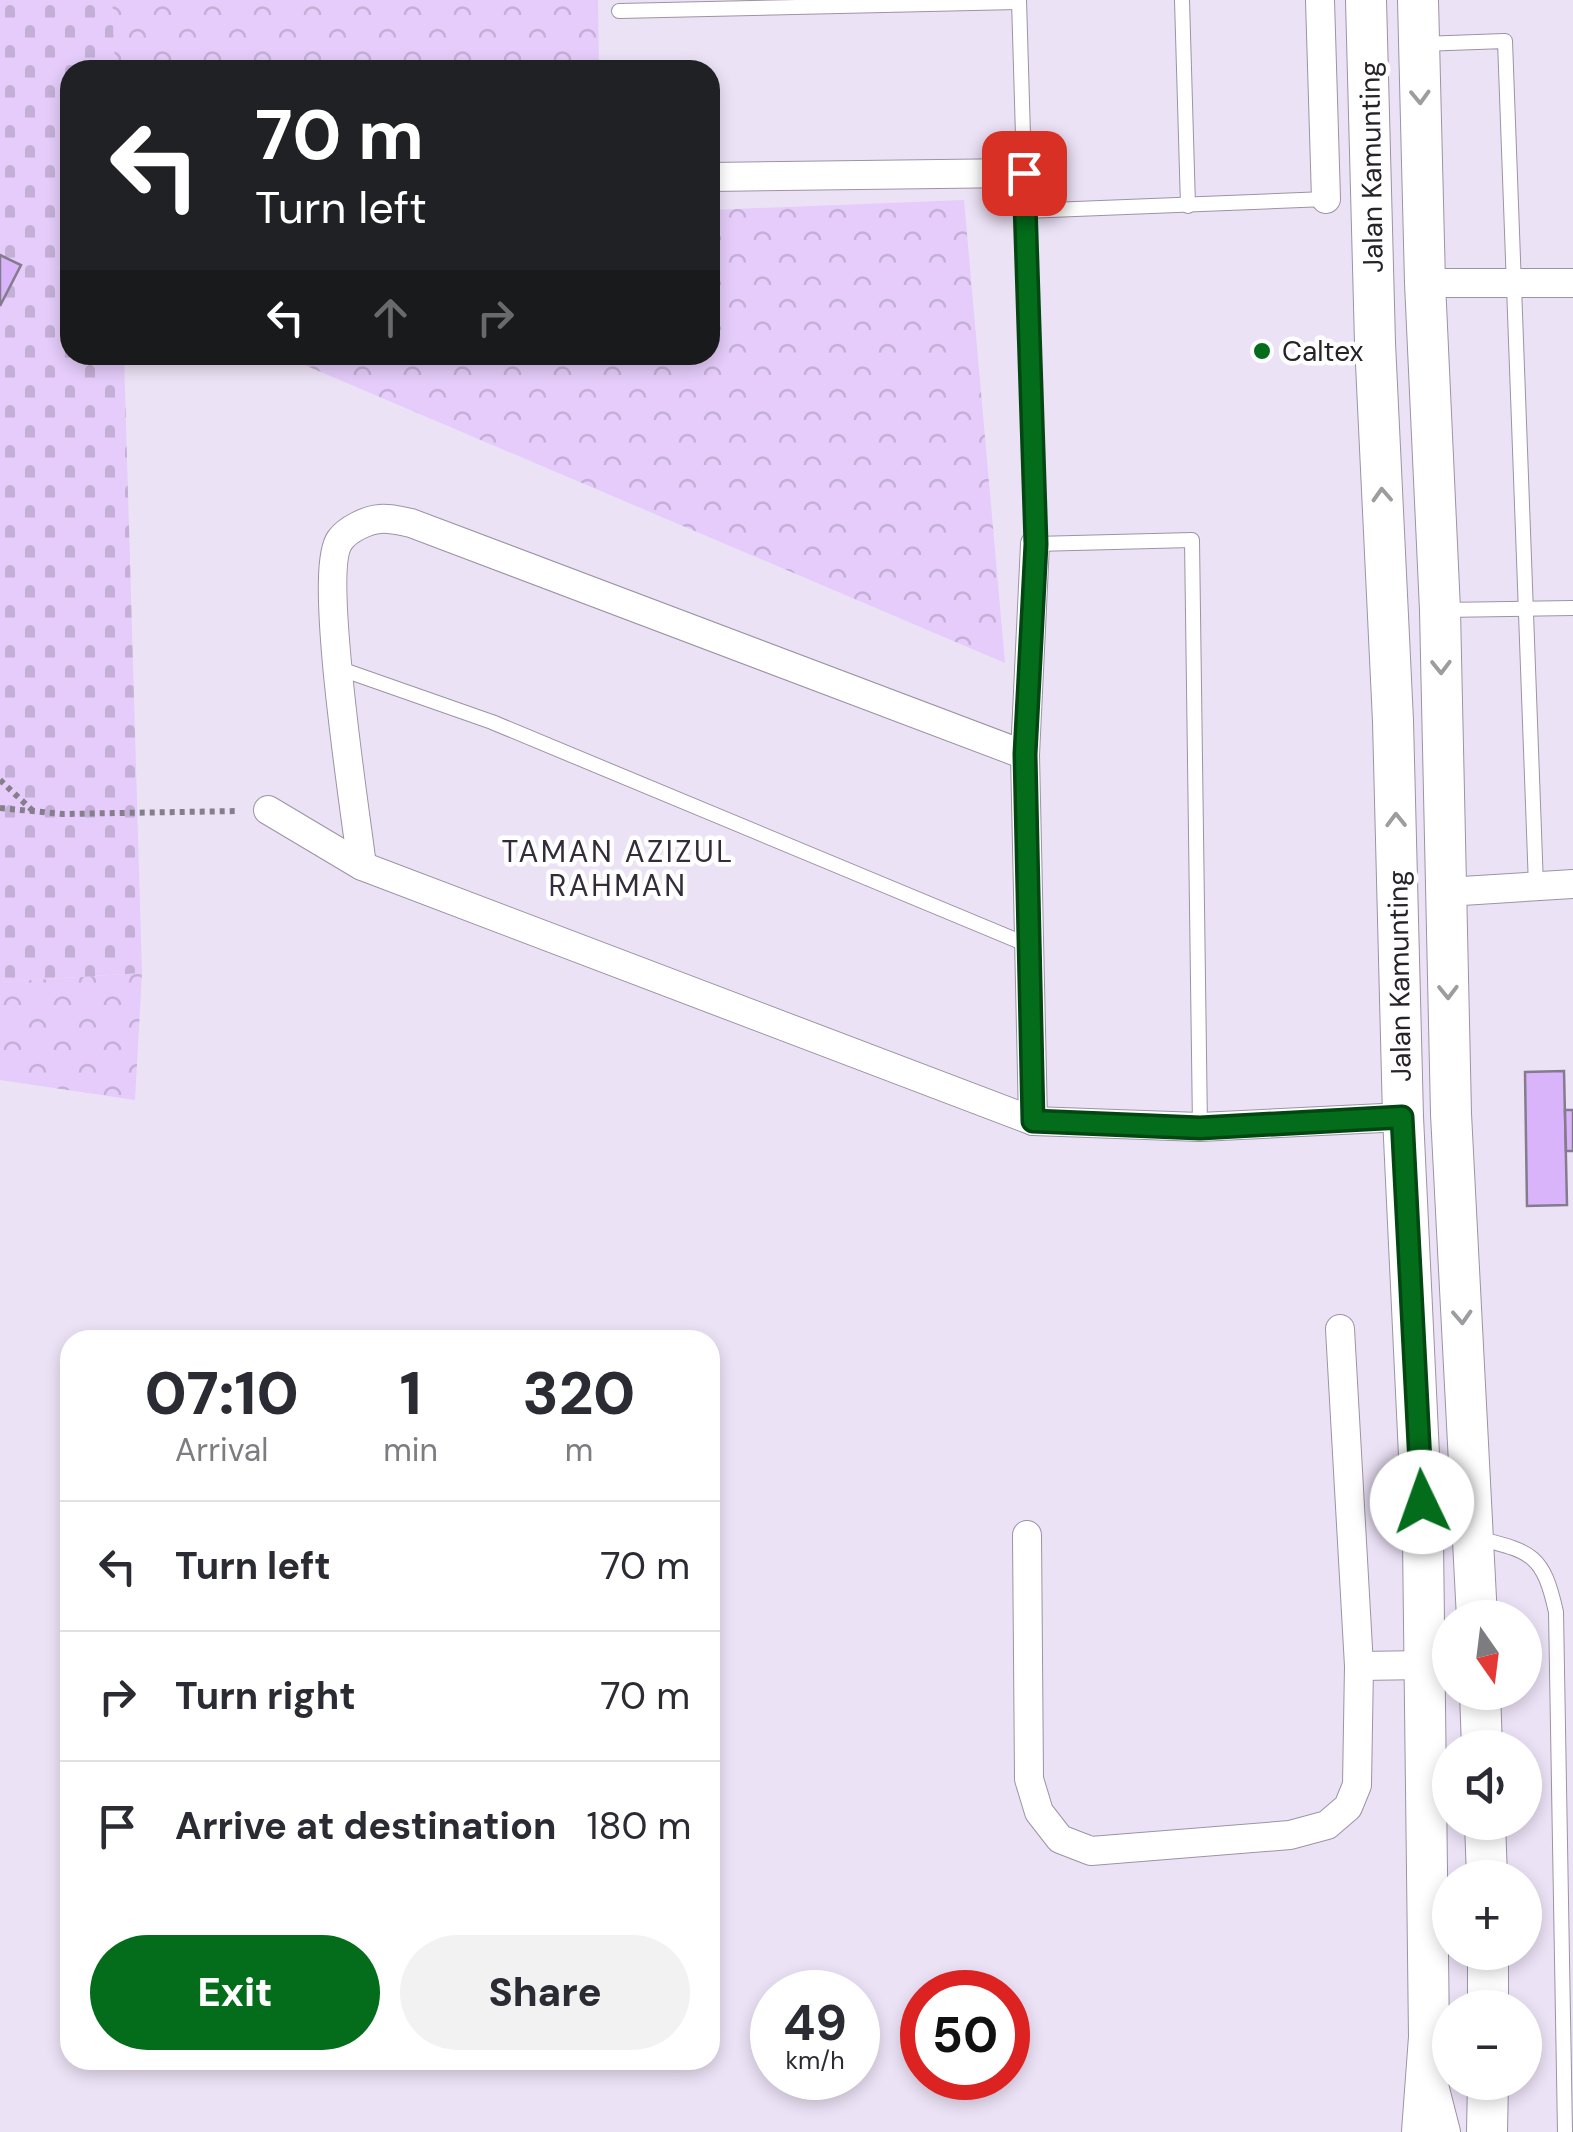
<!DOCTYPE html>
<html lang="en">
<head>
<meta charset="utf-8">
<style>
  :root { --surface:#fff; --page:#f2f2f3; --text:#2b2b33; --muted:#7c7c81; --line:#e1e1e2; --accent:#036d1b }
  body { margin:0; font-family:"DM Sans",sans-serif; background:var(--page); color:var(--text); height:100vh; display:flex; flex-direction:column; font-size:38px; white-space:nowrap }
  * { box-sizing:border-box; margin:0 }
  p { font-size:32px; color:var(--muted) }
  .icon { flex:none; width:55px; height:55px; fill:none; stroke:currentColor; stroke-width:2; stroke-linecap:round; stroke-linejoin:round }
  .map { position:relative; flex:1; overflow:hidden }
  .details { position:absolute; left:60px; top:1330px; width:660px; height:740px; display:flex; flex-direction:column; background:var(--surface); border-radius:30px; box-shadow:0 5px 15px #0003 }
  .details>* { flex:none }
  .banner { position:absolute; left:60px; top:60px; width:660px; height:305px; border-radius:30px; box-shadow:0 5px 15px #0003; background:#202124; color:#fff; overflow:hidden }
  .needle { width:65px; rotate:166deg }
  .tools { position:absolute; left:1432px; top:1600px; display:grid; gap:20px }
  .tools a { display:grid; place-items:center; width:110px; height:110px; border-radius:50%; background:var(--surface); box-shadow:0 5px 15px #0003; font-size:50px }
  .speed { position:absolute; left:750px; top:1970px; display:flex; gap:20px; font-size:50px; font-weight:700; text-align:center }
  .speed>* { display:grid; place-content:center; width:130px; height:130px; border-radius:50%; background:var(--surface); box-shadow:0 5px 15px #0003; line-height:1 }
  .speed small { font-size:25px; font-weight:400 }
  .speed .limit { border:15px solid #d22; background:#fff; color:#111 }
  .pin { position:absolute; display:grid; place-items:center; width:85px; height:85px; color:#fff; margin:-42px; border-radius:20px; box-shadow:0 5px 15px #0006 }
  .me { position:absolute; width:110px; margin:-55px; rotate:357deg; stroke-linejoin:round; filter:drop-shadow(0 0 8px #0008) }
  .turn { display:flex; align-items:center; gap:35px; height:210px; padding:0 30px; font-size:45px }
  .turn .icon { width:130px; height:130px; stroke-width:2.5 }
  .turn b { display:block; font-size:70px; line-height:85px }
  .lanes { display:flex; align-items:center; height:95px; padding:0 30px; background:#0003; justify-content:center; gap:50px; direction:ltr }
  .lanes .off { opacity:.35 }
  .eta { display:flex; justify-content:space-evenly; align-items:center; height:170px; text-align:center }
  .eta b { font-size:60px; font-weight:800; line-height:70px }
  .primary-button { display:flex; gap:20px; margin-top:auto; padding:20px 30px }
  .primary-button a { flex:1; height:115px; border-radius:60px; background:var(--accent); color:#fff; font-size:40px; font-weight:800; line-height:115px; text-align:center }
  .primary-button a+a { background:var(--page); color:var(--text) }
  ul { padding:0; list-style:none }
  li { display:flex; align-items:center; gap:30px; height:130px; padding:0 30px; border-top:2px solid var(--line) }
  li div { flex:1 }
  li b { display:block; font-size:38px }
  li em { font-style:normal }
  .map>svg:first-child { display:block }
  .forest { fill:url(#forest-crowns) }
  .cemetery { fill:url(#cemetery-stones) }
  .building { fill:#dab4fa; stroke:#847b8d; stroke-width:2.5 }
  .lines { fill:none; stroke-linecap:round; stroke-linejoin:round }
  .lane-casing { stroke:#9c93a5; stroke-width:16 }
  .street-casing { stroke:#9c93a5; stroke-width:30 }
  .secondary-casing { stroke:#9c93a5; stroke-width:42 }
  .path { stroke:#857e8b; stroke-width:6; stroke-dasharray:5 5; stroke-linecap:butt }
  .lane { stroke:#fff; stroke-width:14 }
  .street { stroke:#fff; stroke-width:28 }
  .secondary { stroke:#fff; stroke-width:40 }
  .oneway { stroke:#9d9c9f }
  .route-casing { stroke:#024712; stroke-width:25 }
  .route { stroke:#036d1b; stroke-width:18 }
  .poi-dot { fill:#036d1b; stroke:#fff; stroke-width:4 }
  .labels { text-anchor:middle; stroke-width:9; stroke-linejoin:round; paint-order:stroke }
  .street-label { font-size:28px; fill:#262229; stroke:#fff }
  .poi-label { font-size:28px; fill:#262229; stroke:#fff; text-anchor:start }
  .neighbourhood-label { font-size:30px; letter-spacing:2.5px; fill:#342c3b; stroke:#fff }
</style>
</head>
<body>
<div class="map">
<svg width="1573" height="2132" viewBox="0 0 1573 2132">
  <defs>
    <pattern id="forest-crowns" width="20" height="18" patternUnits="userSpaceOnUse" patternTransform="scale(2.5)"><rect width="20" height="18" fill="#e5ccfa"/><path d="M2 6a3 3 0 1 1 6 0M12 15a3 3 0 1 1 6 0" fill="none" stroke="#c4afd6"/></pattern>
    <pattern id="cemetery-stones" width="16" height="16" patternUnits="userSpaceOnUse" patternTransform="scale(2.5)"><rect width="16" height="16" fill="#e5ccfa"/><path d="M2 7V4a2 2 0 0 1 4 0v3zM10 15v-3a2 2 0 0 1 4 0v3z" fill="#c4afd6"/></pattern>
  </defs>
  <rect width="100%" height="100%" fill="#ece2f6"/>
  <g class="forest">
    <polygon points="112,0 598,0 599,70 115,70"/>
    <polygon points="964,200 1005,663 281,355 710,355 710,210"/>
    <polygon points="142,973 135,1100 0,1080 0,982"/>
  </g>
  <polygon class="cemetery" points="0,0 112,0 115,70 70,70 70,355 124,355 142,973 0,982"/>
  <g class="building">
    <polygon points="0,255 21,265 0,306"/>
    <polygon points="1564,1071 1567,1205 1527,1206 1525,1072"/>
    <polygon points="1565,1110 1573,1110 1573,1151 1566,1151"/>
  </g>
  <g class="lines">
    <g class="lane-casing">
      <g id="lane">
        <polyline points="1019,0 1035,544 1192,540 1200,1127"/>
        <polyline points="1182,0 1188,206"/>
        <polyline points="619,11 1019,2"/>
        <polyline points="1421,44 1505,41 1536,886"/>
        <polyline points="1025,211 1326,199"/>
        <polyline points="1441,610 1573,608"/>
        <polyline points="338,668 492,722 1028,945"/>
        <path d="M 1478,1538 C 1532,1552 1543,1554 1556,1612 L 1565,2132"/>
      </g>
    </g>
    <g class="street-casing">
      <g id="street">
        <polyline points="1320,0 1326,199"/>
        <polyline points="710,177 1024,173"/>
        <polyline points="1425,283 1573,283"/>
        <polyline points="268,810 362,866 1033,1121 1200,1127 1403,1117"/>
        <path d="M 362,866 C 356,815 317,571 340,540 C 348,529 367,520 380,519 C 390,518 401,521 411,523 L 1025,755"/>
        <polyline points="1446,892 1573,884"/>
        <polyline points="1033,1121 1025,755 1035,544"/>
        <polyline points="1027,1535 1029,1779 1039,1812 1060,1839 1091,1851 1290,1835 1327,1825 1348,1807 1357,1785 1359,1666 1340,1329"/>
        <polyline points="1359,1666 1426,1665"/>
        <polyline points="1434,2085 1446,2132"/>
      </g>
    </g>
    <g class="secondary-casing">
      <g id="secondary">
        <polyline points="1366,0 1375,343 1393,721 1403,1117 1423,1540 1429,2037 1422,2132"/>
        <polyline points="1418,0 1425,283 1440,610 1451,1114 1477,1618"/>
        <polyline points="1480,1692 1482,1748"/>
        <polyline points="1485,1822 1487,1878"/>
        <polyline points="1488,2008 1488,1952"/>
        <polyline points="1487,2132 1488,2082"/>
      </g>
    </g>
    <g class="path">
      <polyline points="0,780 33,811"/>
      <polyline points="0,808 63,814 237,811"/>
    </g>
    <use href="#lane" class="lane"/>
    <use href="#street" class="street"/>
    <use href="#secondary" class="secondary"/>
  </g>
  <defs><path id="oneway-chevron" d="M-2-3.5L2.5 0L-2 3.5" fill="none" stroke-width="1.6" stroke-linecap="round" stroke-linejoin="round" transform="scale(2.5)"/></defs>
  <g class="oneway">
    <use href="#oneway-chevron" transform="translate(1420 97) rotate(88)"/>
    <use href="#oneway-chevron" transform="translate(1382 495) rotate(-93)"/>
    <use href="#oneway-chevron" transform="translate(1441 667) rotate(89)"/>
    <use href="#oneway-chevron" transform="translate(1396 820) rotate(-91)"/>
    <use href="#oneway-chevron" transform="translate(1448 992) rotate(89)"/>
    <use href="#oneway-chevron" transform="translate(1462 1317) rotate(87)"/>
  </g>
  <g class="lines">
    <g class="route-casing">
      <polyline id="route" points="1024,173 1036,544 1025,754 1033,1121 1200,1128 1402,1117 1422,1502"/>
    </g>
    <use href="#route" class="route"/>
  </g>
  <circle class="poi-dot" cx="1262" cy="351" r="10"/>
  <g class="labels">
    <g class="street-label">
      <text transform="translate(1371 167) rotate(-91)" y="10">Jalan Kamunting</text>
      <text transform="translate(1399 976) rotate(-91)" y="10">Jalan Kamunting</text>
    </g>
    <g class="poi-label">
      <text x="1282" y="361">Caltex</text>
    </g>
    <g class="neighbourhood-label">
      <text x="618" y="862">TAMAN AZIZUL<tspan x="618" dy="34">RAHMAN</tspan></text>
    </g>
  </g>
</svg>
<div class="tools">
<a><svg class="needle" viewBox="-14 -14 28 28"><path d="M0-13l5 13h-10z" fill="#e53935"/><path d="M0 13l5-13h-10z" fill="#7c7c81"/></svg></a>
<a><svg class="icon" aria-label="sound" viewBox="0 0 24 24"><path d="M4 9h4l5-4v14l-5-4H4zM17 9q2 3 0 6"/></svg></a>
<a>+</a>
<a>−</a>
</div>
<div class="speed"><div>49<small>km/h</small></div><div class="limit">50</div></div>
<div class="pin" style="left:1024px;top:173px;background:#d93025"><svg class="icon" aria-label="arrive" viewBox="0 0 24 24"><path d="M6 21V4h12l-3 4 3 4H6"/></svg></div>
<svg class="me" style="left:1422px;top:1502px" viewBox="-20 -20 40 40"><circle r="19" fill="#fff"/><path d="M0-13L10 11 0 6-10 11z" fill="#036d1b"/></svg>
<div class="banner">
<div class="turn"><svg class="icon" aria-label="left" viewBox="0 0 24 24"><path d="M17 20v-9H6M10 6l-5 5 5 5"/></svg><div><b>70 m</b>Turn left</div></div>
<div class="lanes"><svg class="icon" aria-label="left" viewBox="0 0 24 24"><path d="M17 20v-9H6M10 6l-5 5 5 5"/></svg><svg class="icon off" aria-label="ahead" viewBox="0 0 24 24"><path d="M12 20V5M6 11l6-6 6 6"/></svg><svg class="icon off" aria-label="right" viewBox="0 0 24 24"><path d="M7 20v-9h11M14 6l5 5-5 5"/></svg></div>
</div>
<section class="details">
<div class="eta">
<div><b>07:10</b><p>Arrival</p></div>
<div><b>1</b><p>min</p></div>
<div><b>320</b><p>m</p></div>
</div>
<ul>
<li><svg class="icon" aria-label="left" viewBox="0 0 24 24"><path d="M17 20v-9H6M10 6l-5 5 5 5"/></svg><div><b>Turn left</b></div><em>70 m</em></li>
<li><svg class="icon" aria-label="right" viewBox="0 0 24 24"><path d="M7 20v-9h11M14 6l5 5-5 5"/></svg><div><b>Turn right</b></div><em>70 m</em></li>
<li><svg class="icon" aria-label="arrive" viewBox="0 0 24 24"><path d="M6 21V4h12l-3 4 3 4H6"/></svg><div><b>Arrive at destination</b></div><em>180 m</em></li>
</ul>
<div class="primary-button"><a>Exit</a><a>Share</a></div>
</section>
</div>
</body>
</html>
